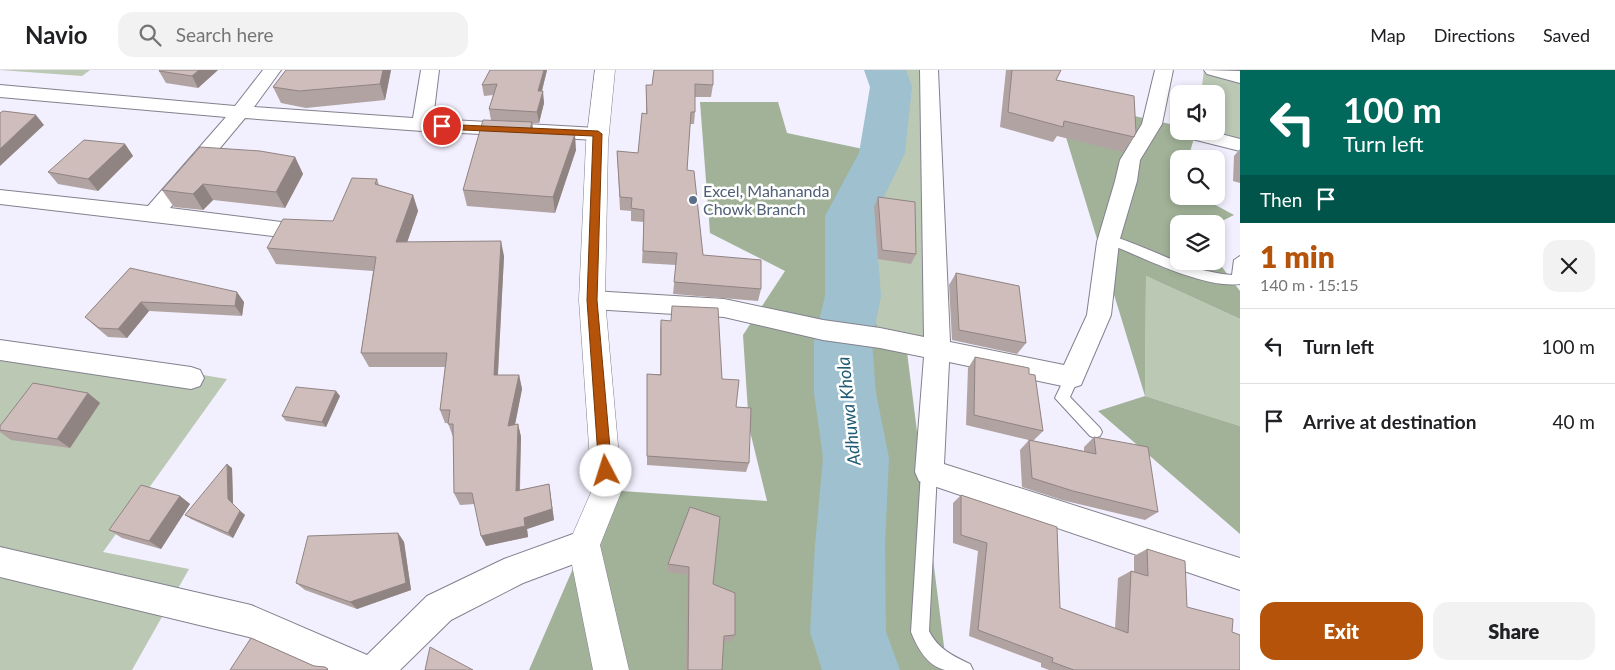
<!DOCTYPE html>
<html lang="en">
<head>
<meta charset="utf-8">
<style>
  :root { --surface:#fff; --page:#f2f2f2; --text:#202124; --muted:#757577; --line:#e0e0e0; --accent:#b45309 }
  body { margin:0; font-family:Lato,sans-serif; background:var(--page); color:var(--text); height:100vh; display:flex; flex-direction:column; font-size:19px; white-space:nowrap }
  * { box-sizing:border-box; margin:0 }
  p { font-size:16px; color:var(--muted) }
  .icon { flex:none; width:28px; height:28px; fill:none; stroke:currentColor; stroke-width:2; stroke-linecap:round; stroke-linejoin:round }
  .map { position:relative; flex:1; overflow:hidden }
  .panel { display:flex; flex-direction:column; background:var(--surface); width:375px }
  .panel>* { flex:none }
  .hud { background:#00695c; color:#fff; overflow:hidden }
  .buttons { position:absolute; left:1170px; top:15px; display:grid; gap:10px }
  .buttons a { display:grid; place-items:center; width:55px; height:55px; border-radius:10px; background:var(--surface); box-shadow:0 2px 8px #0003; font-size:25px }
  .pin { position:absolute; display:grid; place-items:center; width:42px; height:42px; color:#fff; margin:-21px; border:2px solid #fff; border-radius:50%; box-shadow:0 1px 5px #0007 }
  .me { position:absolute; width:55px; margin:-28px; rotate:355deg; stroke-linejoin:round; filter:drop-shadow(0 0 4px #0008) }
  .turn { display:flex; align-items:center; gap:18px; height:105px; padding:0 20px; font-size:22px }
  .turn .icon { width:65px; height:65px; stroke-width:2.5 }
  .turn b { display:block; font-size:35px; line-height:42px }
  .then { display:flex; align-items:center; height:48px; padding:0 20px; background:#0003; gap:10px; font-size:19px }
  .round { display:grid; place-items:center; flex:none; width:52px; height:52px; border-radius:15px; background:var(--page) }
  .summary { display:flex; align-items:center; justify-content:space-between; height:85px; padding:0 20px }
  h1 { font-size:30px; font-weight:800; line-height:38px; color:var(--accent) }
  .action { display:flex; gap:10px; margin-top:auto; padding:10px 20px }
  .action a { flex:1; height:58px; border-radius:15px; background:var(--accent); color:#fff; font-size:20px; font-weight:800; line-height:58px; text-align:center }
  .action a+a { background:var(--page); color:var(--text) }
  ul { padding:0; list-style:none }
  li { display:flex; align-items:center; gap:15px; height:75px; padding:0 20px; border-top:1px solid var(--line) }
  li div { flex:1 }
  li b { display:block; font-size:19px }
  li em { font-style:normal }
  header { display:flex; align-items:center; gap:30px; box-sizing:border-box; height:70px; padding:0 25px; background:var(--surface); border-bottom:1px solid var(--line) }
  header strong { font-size:24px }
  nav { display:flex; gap:28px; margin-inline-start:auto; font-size:18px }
  .search { width:350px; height:45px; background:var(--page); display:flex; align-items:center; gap:12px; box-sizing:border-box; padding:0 18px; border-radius:15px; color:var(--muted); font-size:19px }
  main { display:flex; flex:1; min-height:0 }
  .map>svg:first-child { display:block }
  .green { fill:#bbc8b4 }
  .forest { fill:#a1b298 }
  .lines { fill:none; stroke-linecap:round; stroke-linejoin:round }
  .river { fill:#9ec0cf; fill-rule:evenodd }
  .lane-casing { stroke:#83818e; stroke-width:2 }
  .street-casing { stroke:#83818e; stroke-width:2 }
  .secondary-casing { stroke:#83818e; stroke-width:1 }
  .lane { fill:#fff; fill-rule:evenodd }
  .street { fill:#fff; fill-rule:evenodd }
  .secondary { fill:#fff; fill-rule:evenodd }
  .wall { fill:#b1a3a1 }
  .shaded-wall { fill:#908483 }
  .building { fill:#cebdbb; stroke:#908483 }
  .route { fill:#b45309; stroke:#753606 }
  .service-dot { fill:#5c6f8a; stroke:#fff; stroke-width:2 }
  .labels { text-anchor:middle; stroke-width:5; stroke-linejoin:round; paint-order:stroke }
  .service-label { font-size:16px; fill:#4e5e75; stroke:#fff; text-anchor:start }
  .water-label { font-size:18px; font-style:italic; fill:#205d74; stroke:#fff }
</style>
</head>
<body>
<header>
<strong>Navio</strong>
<div class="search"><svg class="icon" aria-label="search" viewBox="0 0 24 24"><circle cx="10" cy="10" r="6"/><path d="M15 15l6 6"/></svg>Search here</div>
<nav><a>Map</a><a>Directions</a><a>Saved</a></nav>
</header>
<main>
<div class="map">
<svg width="1240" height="600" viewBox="0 0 1240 600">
  <rect width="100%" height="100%" fill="#f2effe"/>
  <g class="green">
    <polygon points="0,0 90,0 82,6"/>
    <polygon points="882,0 929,0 937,279 880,268 850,146 882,83 891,17"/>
    <polygon points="1204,0 1240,0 1240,71 1201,61 1216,61 1216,24 1201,24"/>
    <polygon points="1146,206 1240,249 1240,356 1145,326"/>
    <polygon points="0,271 227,309 103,482 189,499 132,600 0,600"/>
  </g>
  <g class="forest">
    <polygon points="1054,28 1179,56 1179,61 1196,61 1188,89 1179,89 1179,126 1199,126 1234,145 1216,154 1179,154 1179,191 1216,191 1216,189 1240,221 1240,249 1146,206 1145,326 1240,356 1240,464 1098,341 1145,326"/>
    <polygon points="700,32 778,32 787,63 882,83 850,146 880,268 906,274 947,600 529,600 607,420 767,431 749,357 743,265 785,201 710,163"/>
  </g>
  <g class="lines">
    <polygon class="river" points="864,0 906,0 912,17 905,83 875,146 881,226 872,272 876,323 889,388 885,475 886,562 900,600 822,600 810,562 815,475 823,388 814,323 814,272 825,226 825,146 859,83 870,17"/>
    <g class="lane-casing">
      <g id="lane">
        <path d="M 1109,165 C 1150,177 1188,202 1232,205 L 1234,190 L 1240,186 L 1240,214 C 1204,219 1139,186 1105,172 L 1103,169 L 1105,166 Z"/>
        <polygon points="1072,301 1077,303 1079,307 1070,327 1100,358 1102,362 1100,366 1095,368 1090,366 1055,328 1067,303"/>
        <path d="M 929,395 L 934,397 L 937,402 L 929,561 C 938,579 953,586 970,594 L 973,600 C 964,600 953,600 945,600 C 927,596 917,577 911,562 L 921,402 L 924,397 Z"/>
      </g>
    </g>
    <g class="street-casing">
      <g id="street">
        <polygon points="263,0 281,0 254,37 413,48 421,0 439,0 433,49 597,58 604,60 607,64 604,68 597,70 422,61 245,48 170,138 289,153 292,159 289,165 281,167 0,134 0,120 148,136 226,47 0,27 0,15 235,36"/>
        <polygon points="920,0 938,0 950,272 1064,295 1087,245 1097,172 1115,111 1120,90 1142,54 1155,0 1173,0 1162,54 1140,90 1137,111 1119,172 1111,245 1081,315 1072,318 949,292 944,394 1240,488 1240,520 919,411 915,402 924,287 880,278 823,270 724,247 592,239 583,237 580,230 583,223 592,221 724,229 823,250 880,258 924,267"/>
        <polygon points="1204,0 1240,1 1240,13 1207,4"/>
        <polygon points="1179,56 1179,61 1210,61 1240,69 1240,81 1176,65 1173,61"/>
        <polygon points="0,270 191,297 200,300 204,308 200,316 191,319 0,290"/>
        <polygon points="584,460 595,464 599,475 595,486 523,513 451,550 400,600 323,600 249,567 0,507 0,477 251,535 367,585 427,526 504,489"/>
      </g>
    </g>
    <g class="secondary-casing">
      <polygon id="secondary" points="595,0 615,0 608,73 605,230 622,420 600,475 629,600 593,600 568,475 592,420 579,230 586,73"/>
    </g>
    <use href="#lane" class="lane"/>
    <use href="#street" class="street"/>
    <use href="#secondary" class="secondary"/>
  </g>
  <g class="wall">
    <polygon points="218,0 198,18 166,13 159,1"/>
    <polygon points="286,0 391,0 385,30 306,38 281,33 273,17"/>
    <polygon points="490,0 547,0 542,21 544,33 539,53 532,53 533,61 576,80 555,143 467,136 463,120 491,50 489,39 493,25 484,26 482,15"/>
    <polygon points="654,0 713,15 711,27 695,27 695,42 694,54 690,54 687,100 703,185 761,219 758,231 673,224 676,195 642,193 644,152 631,151 631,141 620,140 617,81 638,83 646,43 646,15 652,15"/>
    <polygon points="1006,0 1061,0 1056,10 1134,67 1123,82 1057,66 1053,72 1000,57"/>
    <polygon points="125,74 133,86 98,121 58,114 48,102"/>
    <polygon points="1240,79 1240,113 1233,111 1234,86"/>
    <polygon points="295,87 303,104 285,138 213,130 203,140 174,137 162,120"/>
    <polygon points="377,109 379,115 413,125 418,141 407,172 504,186 498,305 519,305 522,319 515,355 518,354 521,367 520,420 549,414 554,450 527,459 528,467 486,476 475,434 460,435 454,423 453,367 448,353 445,353 440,340 445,297 369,297 361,283 373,201 276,194 267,178 333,151"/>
    <polygon points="878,127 916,184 911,194 878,189 874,137"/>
    <polygon points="130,198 244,232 242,246 149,241 127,268 108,267 95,256 85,247"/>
    <polygon points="956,203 1026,273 1017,284 952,270 949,215"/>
    <polygon points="661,250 722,309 736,337 749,393 746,402 647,395 647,304 660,304 660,260"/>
    <polygon points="975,287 1043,361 1033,371 966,355 968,298"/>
    <polygon points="88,323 100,333 70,378 11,370 0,362 0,356"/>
    <polygon points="340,326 326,357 286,351 282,346"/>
    <polygon points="1094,367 1158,442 1145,450 1062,430 1022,417 1020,380 1029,370 1084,381 1084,377"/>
    <polygon points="232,398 233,434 245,445 233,468 191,449 185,445"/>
    <polygon points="961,425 1060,538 1115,559 1118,508 1131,501 1134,502 1134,486 1147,479 1187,537 1232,562 1240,600 1049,600 1041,597 1041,593 969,566 978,481 953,473 953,433"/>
    <polygon points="180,426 190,434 161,479 122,468 109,460"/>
    <polygon points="690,437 713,514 735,565 732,571 723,572 722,600 686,600 687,505 667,502 668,494"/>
    <polygon points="398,463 404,472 411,520 357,539 305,520 296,513"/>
  </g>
  <g class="shaded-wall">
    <polygon points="199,0 218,0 198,18 192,6"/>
    <polygon points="383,0 391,0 385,30 380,14"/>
    <polygon points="544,0 547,0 539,32 538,21"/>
    <polygon points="543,21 544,33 539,53 537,42"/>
    <polygon points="36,45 44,55 0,96 0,79"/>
    <polygon points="532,52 534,69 530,61"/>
    <polygon points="575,64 576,80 555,143 553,127"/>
    <polygon points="125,74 133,86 98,121 88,109"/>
    <polygon points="295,87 303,104 285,138 276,122"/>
    <polygon points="203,114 213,130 203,140 193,124"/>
    <polygon points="413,125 418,141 402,187 396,172"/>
    <polygon points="501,171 504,186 497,318 494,305"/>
    <polygon points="237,222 244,232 242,246 235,236"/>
    <polygon points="141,232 149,241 127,268 118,259"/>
    <polygon points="519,305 522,319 512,369 508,356"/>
    <polygon points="336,321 340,326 326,357 322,352"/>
    <polygon points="88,323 100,333 70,378 57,369"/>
    <polygon points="518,354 521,367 519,433 516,421"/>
    <polygon points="227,394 232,398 233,434 228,429"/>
    <polygon points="549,414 554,450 527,459 528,467 486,476 481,466"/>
    <polygon points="180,426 190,434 161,479 149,471"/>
    <polygon points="240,441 245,445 233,468 228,463"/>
    <polygon points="398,463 404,472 411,520 357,539 350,532"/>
  </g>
  <g class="building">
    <polygon points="160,0 199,0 192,6 159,1"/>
    <polygon points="286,0 383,0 380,14 299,21 273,17"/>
    <polygon points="490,0 544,0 538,21 543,21 537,42 489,39 497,14 482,15"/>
    <polygon points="654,0 713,0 713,15 695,14 695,42 691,42 687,100 694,101 703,185 761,190 761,219 674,212 677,183 643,181 644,140 631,138 632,128 620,127 617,81 638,83 642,43 647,44 646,15 652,15"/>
    <polygon points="1012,0 1061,0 1056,10 1134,26 1136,62 1134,67 1064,51 1063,57 1008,42"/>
    <polygon points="3,41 36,45 0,79 0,43"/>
    <polygon points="483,50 532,52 530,61 575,64 553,127 463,120"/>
    <polygon points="84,70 125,74 88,109 48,102"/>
    <polygon points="200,77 260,81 295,87 276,122 203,114 193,124 162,120"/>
    <polygon points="352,108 377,109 375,114 413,125 396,172 501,171 494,305 519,305 508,356 518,354 516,421 549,414 552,439 524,448 525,456 481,466 472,423 454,423 453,354 448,354 450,340 440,340 447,283 361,283 376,187 267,178 283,149 333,151"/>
    <polygon points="878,127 915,132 916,184 882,180"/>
    <polygon points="130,198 237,222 235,236 141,232 118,259 99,258 85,247"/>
    <polygon points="956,203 1019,216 1026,273 959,260"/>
    <polygon points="672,236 718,238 722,309 739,310 736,337 751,338 749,393 647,386 647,304 661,305 661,250 671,251"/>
    <polygon points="975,287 1029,298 1029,304 1035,305 1043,361 974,345"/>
    <polygon points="33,313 88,323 57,369 0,360 0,356"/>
    <polygon points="296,317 336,321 322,352 282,346"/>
    <polygon points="1094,367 1148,377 1158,442 1073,421 1032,408 1029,370 1096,384"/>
    <polygon points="227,394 228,429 240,441 228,463 185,445"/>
    <polygon points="141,415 180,426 149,471 109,460"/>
    <polygon points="961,425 1057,457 1060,538 1128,563 1131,501 1148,506 1147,479 1185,491 1187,537 1233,549 1232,562 1240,565 1240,600 1074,600 1052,592 1053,588 978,560 987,473 961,465"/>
    <polygon points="690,437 720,447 713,514 735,523 735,565 724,566 722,600 688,600 689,497 668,494"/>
    <polygon points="398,463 406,513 350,532 296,513 308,466"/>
    <polygon points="251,568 314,596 325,597 328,599 327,600 230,600"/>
    <polygon points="430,577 473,600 425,600"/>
  </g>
  <polygon class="route" points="438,54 598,61 602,64 597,230 612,401 610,405 606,407 601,405 599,401 587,230 593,66 442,59 437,56"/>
  <circle class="service-dot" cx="693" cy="130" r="5"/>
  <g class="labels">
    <g class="service-label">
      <text x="703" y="127">Excel, Mahananda<tspan x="703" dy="18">Chowk Branch</tspan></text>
    </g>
    <g class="water-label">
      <text transform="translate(849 341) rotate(-96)" y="6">Adhuwa Khola</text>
    </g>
  </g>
</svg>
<div class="buttons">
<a><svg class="icon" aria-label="sound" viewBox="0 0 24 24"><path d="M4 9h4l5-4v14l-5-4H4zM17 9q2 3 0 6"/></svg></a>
<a><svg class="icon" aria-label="search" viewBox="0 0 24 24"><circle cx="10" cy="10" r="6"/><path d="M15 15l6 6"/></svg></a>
<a><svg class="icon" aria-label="layers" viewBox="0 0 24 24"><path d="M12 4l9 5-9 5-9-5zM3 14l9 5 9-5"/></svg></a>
</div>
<div class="pin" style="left:442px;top:56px;background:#d93025"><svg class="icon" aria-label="arrive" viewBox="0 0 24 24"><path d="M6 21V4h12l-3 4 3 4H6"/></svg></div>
<svg class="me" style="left:606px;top:401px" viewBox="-20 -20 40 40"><circle r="19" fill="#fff"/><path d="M0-13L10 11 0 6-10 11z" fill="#b45309"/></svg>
</div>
<section class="panel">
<div class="hud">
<div class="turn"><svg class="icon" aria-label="left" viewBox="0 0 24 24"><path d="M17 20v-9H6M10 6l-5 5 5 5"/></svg><div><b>100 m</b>Turn left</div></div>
<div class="then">Then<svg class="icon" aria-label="arrive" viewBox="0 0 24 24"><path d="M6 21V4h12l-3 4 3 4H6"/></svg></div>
</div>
<div class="summary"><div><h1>1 min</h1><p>140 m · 15:15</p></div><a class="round"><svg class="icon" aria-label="close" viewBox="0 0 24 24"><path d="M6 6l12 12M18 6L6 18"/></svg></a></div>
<ul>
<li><svg class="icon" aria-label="left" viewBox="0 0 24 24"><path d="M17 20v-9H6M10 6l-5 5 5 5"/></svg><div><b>Turn left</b></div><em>100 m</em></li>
<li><svg class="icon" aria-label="arrive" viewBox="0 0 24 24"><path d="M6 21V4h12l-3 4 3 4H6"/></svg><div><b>Arrive at destination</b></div><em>40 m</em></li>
</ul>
<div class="action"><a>Exit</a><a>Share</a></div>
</section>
</main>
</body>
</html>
